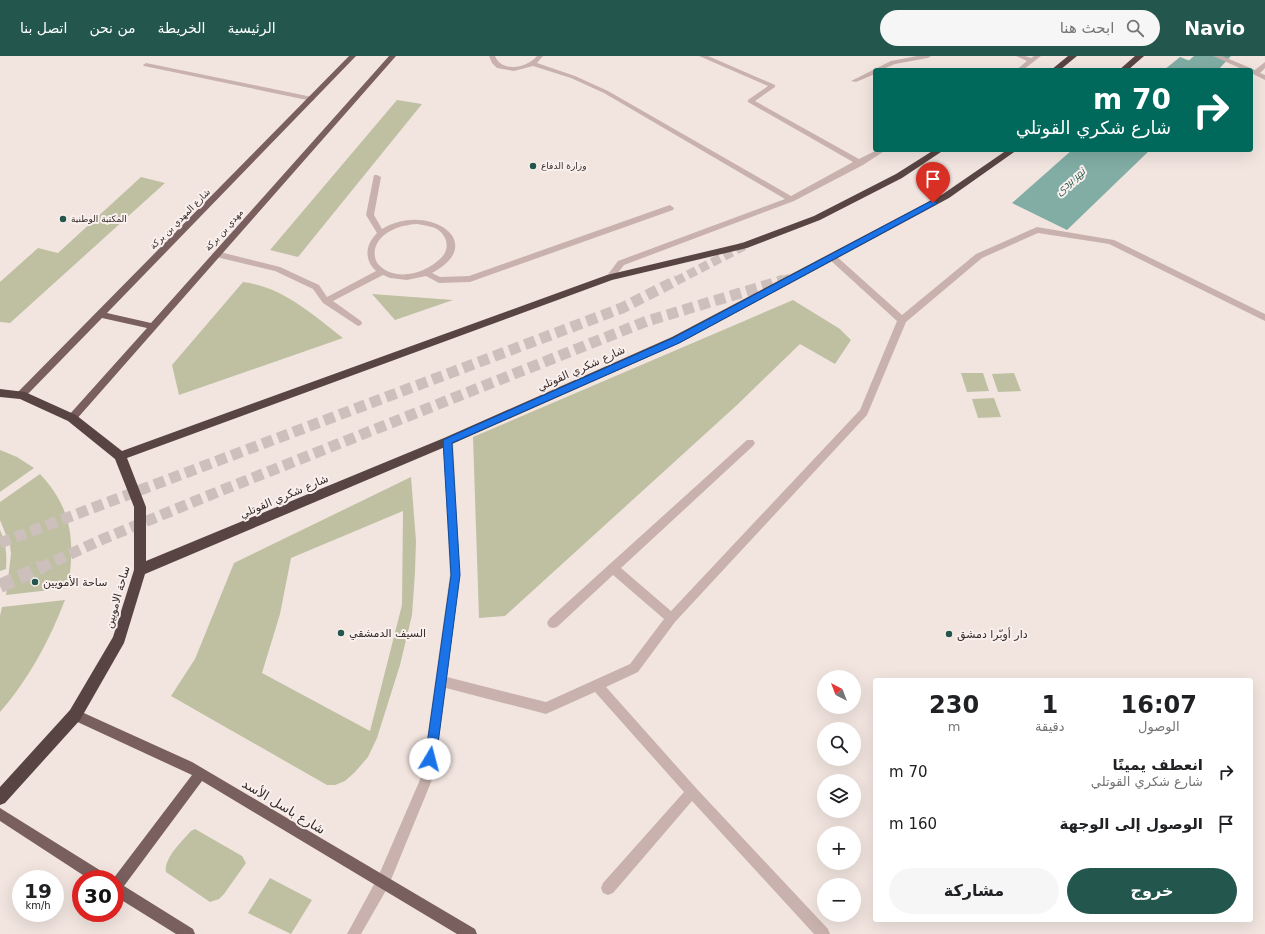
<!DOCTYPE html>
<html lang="ar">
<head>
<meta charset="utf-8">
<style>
  :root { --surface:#fff; --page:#f6f6f6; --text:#202124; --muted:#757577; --accent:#23574d }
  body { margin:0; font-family:"DejaVu Sans",Cairo,sans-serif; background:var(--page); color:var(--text); direction:rtl; height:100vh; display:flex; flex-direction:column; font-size:15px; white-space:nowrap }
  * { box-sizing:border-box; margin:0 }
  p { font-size:13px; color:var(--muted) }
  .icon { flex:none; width:22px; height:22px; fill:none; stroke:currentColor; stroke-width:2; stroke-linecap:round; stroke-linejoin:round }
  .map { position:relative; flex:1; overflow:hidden; direction:ltr }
  .panel { position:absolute; left:873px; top:622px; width:380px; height:244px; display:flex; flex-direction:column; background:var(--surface); border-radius:4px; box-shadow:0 4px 16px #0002; direction:rtl }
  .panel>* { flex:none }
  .top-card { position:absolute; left:873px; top:12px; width:380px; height:84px; border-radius:4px; box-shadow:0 4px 16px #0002; direction:rtl; background:#00695c; color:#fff; overflow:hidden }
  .needle { width:26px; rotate:318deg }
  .buttons { position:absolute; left:817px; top:614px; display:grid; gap:8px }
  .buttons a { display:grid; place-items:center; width:44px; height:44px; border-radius:50%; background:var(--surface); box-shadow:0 4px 16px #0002; font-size:20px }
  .speed { position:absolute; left:12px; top:814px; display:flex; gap:8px; font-size:20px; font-weight:700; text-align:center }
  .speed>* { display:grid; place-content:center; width:52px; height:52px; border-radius:50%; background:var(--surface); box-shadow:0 4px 16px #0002; line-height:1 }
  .speed small { font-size:10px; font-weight:400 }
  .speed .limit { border:6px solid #d22; background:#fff; color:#111 }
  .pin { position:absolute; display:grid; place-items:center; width:34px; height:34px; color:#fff; margin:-41px -17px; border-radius:50% 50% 50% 0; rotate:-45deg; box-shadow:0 0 4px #0007 }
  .pin .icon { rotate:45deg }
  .me { position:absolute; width:44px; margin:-22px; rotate:8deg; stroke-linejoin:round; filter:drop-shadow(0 0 3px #0008) }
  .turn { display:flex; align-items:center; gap:14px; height:84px; padding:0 16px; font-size:18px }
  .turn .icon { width:52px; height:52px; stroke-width:2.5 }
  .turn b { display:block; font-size:28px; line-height:34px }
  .eta { display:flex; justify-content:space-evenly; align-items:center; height:68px; text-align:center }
  .eta b { font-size:24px; font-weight:800; line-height:28px }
  .action { display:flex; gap:8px; margin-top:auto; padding:8px 16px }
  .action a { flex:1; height:46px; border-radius:24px; background:var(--accent); color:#fff; font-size:16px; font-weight:800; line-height:46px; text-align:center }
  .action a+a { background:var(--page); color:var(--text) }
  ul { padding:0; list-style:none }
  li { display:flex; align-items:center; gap:12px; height:52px; padding:0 16px }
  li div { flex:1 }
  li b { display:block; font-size:15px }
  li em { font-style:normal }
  header { display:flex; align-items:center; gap:24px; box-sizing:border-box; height:56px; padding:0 20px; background:var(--accent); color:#fff }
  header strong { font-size:19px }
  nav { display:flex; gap:22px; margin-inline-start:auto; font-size:14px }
  .search { width:280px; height:36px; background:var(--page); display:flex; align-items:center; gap:10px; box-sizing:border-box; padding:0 14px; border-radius:22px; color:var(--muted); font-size:15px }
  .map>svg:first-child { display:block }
  .green { fill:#bec0a1; fill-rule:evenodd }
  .water { fill:#81ada4 }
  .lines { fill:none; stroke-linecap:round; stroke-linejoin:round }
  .river { fill:#81ada4; fill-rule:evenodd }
  .highway-tunnel-far2 { stroke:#cdc0bc; stroke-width:9; stroke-dasharray:9 4.5; stroke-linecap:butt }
  .highway-tunnel-far1 { stroke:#cdc0bc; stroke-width:11; stroke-dasharray:11 5.5; stroke-linecap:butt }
  .highway-tunnel { stroke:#cdc0bc; stroke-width:14; stroke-dasharray:14 7; stroke-linecap:butt }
  .minor { fill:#c9b2ad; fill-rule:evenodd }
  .major { fill:#795f5d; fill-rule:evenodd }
  .highway { fill:#584443; fill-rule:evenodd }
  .route { fill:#1a73e8; stroke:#114b97 }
  .poi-dot { fill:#23574d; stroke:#f9f0ed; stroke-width:1.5 }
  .labels { text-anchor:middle; stroke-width:4; stroke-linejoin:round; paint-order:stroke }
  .far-poi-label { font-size:9px; fill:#382c2b; stroke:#f9f0ed; text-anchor:start }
  .far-street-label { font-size:9px; fill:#382c2b; stroke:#f9f0ed }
  .far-water-label { font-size:10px; font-style:italic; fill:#23574d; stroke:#f9f0ed }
  .street-label { font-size:11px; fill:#382c2b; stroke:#f9f0ed }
  .poi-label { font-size:11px; fill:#382c2b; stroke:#f9f0ed; text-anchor:start }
  .near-street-label { font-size:13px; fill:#382c2b; stroke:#f9f0ed }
</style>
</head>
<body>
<header>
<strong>Navio</strong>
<div class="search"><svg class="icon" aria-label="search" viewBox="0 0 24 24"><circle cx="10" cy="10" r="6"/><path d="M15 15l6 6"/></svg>ابحث هنا</div>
<nav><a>الرئيسية</a><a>الخريطة</a><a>من نحن</a><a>اتصل بنا</a></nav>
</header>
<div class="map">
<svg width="1265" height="878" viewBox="0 0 1265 878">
  <rect width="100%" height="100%" fill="#f2e5e0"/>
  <g class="green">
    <polygon points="397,44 422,48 298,201 270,194"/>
    <polygon points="141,121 165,127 10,267 0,266 0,226 38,192 58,197"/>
    <path d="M 243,226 C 283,231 312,258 343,282 L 179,339 L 172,309 Z"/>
    <polygon points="372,238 453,244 395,264"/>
    <polygon points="793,244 840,273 851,284 835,308 800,288 737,349 505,560 479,562 473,381"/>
    <polygon points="961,317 983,317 989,335 967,336"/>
    <polygon points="1014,317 1021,335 998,336 992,318"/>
    <polygon points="994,342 1001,361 978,362 972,343"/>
    <polygon points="0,394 17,401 34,412 0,436"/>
    <path d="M 40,418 C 73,453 75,486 68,532 L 6,539 L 11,498 L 10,489 L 0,464 L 0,446 Z"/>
    <path d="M 411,421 L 416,485 L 415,516 L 412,559 L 400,609 L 377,682 L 368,701 L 355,716 L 345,725 L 335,729 L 327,729 L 171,640 L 195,603 L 234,507 ZM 403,455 L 402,549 L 370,675 L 262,617 L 280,558 L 291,502 Z"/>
    <path d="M 0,474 C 6,487 7,498 6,513 L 0,515 Z"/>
    <path d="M 65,544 C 49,585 29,623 0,656 L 0,560 L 2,551 Z"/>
    <path d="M 195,773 L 242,800 L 246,807 L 224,838 L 219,843 L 210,846 L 166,816 C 163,803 183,784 191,775 Z"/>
    <polygon points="270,822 312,844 291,878 248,857"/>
  </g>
  <g class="water">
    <polygon points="1180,1 1213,14 1164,14"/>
    <polygon points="1072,94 1150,94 1067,174 1012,147"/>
  </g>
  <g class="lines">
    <polygon class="river" points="1194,0 1231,0 1218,14 1181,14 1186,7"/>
    <g class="highway-tunnel-far2">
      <polyline points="676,225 744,190"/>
      <polyline points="781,225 790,222"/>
    </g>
    <g class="highway-tunnel-far1">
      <polyline points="0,487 622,252 677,224"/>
      <polyline points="40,512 103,483 220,435 647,265 784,224"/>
    </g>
    <polyline class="highway-tunnel" points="0,530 42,511"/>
    <g class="minor">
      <path d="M 489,0 L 495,0 C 502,17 527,12 537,0 L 543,0 L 537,7 L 575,20 L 608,35 L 791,140 L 853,106 L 748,46 L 748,44 L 768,30 L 699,0 L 708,0 L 775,29 L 775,31 L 755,45 L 859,103 L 877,94 L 886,94 L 863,109 L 794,145 L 624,209 L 613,223 L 610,224 L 606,221 L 618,205 L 785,143 L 604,37 L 571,22 L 533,10 L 514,15 L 497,12 L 492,7 Z"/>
      <polygon points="917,0 931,0 928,2 895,8 881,14 875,14 875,18 856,26 851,25 891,5"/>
      <polygon points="1016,0 1025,0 1031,2 1034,0 1041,0 1023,14 1016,14 1027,5"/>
      <polygon points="1213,0 1222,0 1255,14 1265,6 1265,12 1260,17 1265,19 1265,24 1251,17 1251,14 1244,14"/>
      <polygon points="146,7 312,41 315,43 312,45 144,10 143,9"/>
      <path d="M 374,119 L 377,119 L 381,121 L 374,159 L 382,173 C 427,145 490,186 432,217 L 440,221 L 469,220 L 667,150 L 670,149 L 674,152 L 673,154 L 470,226 L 439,227 L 426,220 L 407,224 L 390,222 L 383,219 L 333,245 L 361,265 L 362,267 L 361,269 L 358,270 L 323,247 L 313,233 L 275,215 L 216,201 L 212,198 L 216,195 L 280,211 L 319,229 L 327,241 L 376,215 C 364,204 365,189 377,177 L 366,159 ZM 417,168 C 423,169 430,170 435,172 C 447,178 451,192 441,202 C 426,217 395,227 378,208 C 375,204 374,198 375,193 C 380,175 401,169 417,168 Z"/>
      <polygon points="1037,171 1114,184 1265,258 1265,265 1109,188 1038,177 982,202 906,266 867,359 675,566 638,616 606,631 696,732 828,873 830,878 814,878 692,745 613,837 608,839 603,837 601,832 603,827 684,736 595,636 546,658 446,632 434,719 388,831 361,878 347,878 378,821 422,719 450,519 443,385 445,382 451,382 453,385 460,519 447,621 546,646 630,608 664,563 613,519 557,571 553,572 549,571 547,567 549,563 747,384 753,384 755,387 753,390 621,512 671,555 860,354 897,265 829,203 829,199 835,199 902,259 976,198"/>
    </g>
    <g class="major">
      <polygon points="349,0 356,0 107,257 151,267 389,0 396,0 75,365 69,365 67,362 69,359 147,272 102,262 24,342 18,342 16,339 18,336"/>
      <polygon points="75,653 192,706 475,873 477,878 457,878 202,725 124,830 193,873 195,878 176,878 115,840 115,823 113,823 192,719 71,663 69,659 71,655"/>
      <polygon points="0,752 106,818 108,823 89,823 0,765"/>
    </g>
    <g class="highway">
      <polygon points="1068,0 1077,0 1060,14 1051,14"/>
      <polygon points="1135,0 1144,0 1128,14 1119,14"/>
      <polygon points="934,94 944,94 902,122 820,164 747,192 612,224 127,402 146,451 146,505 444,382 672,281 943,138 1007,94 1017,94 949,142 680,287 452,388 145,518 124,587 80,664 5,747 0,749 0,731 70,654 113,581 134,514 134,451 115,403 68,365 20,343 0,341 0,333 25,336 76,359 122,395 607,219 742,187 814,160 896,118"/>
    </g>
  </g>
  <polygon class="route" points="933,144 937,147 936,148 679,287 452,387 460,519 436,703 434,707 430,709 426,707 425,703 451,519 443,385 445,383 673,282"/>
  <g class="poi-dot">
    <circle cx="533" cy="110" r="4"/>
    <circle cx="63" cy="163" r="4"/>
    <circle cx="35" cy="526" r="4"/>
    <circle cx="341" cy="577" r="4"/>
    <circle cx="949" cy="578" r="4"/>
  </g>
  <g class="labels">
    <g class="far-poi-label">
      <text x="541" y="113">وزارة الدفاع</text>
      <text x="71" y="166">المكتبة الوطنية</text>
    </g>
    <g class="far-street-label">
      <text transform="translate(180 163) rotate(-45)" y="3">شارع المهدي بن بركة</text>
      <text transform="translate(224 174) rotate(-48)" y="3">مهدي بن بركة</text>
    </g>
    <g class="far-water-label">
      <text transform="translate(1070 125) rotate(-41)" y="4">نهر بردى</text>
    </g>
    <g class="street-label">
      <text transform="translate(581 312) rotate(-24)" y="4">شارع شكري القوتلي</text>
      <text transform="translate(284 440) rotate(-23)" y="4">شارع شكري القوتلي</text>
      <text transform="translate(117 541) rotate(-74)" y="4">ساحة الامويين</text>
    </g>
    <g class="poi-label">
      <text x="43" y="530">ساحة الأمويين</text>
      <text x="349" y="581">السيف الدمشقي</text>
      <text x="957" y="582">دار أوبّرا دمشق</text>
    </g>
    <g class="near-street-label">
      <text transform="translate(284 750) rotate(31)" y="5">شارع باسل الأسد</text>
    </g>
  </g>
</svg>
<div class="buttons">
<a><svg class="needle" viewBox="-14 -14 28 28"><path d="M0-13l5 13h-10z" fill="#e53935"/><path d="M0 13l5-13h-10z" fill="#757577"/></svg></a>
<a><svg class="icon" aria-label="search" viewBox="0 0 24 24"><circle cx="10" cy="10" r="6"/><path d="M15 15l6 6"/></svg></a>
<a><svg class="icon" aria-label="layers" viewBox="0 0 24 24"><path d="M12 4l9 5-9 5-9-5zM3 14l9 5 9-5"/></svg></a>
<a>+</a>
<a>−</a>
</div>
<div class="speed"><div>19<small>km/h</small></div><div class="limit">30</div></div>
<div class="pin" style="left:933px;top:147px;background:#d93025"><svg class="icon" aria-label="arrive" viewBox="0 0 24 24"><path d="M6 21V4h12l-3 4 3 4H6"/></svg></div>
<svg class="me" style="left:430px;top:703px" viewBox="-20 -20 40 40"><circle r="19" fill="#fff"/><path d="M0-13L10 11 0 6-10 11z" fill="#1a73e8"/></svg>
<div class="top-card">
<div class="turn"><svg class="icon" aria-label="right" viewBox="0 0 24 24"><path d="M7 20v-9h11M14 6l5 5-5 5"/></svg><div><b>70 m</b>شارع شكري القوتلي</div></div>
</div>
<section class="panel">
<div class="eta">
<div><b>16:07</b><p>الوصول</p></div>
<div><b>1</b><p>دقيقة</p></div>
<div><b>230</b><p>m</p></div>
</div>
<ul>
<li><svg class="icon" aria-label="right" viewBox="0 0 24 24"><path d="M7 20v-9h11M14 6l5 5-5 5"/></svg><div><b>انعطف يمينًا</b><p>شارع شكري القوتلي</p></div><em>70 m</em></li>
<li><svg class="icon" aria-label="arrive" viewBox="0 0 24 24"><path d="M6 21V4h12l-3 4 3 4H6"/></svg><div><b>الوصول إلى الوجهة</b></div><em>160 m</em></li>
</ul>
<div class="action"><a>خروج</a><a>مشاركة</a></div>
</section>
</div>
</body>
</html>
